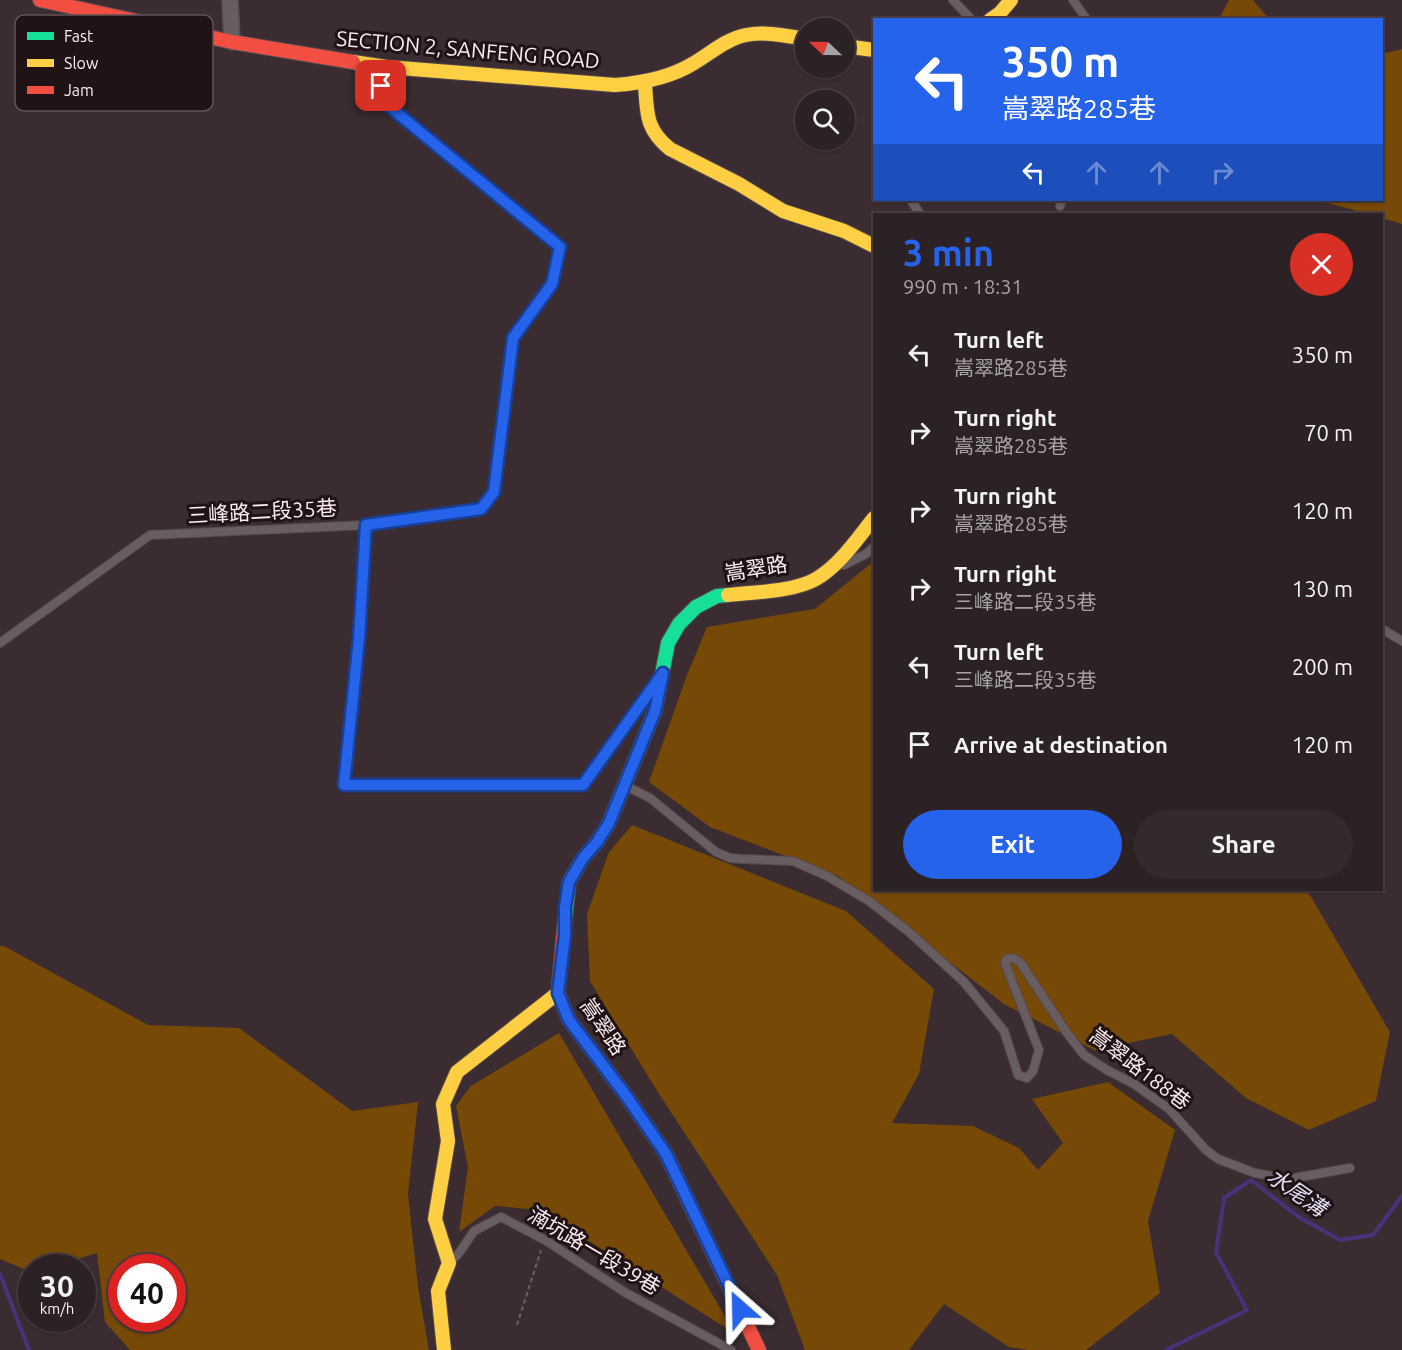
<!DOCTYPE html>
<html lang="en">
<head>
<meta charset="utf-8">
<style>
  :root { --surface:#2c2124; --page:#34292c; --text:#f1f3f6; --muted:#a6a3a6; --line:#483e41; --accent:#2563eb }
  body { margin:0; font-family:Ubuntu,"Noto Sans TC",sans-serif; background:var(--page); color:var(--text); height:100vh; display:flex; flex-direction:column; font-size:22px; white-space:nowrap }
  * { box-sizing:border-box; margin:0 }
  p { font-size:20px; color:var(--muted) }
  .icon { flex:none; width:33px; height:33px; fill:none; stroke:currentColor; stroke-width:2; stroke-linecap:round; stroke-linejoin:round }
  .map { position:relative; flex:1; overflow:hidden }
  .drawer { position:absolute; left:873px; top:213px; width:510px; height:678px; display:flex; flex-direction:column; background:var(--surface); border-radius:0px; box-shadow:0 2px 4px #0004,0 0 0 2px var(--line) }
  .drawer>* { flex:none }
  .hud { position:absolute; left:873px; top:18px; width:510px; height:183px; border-radius:0px; box-shadow:0 2px 4px #0004,0 0 0 2px var(--line); background:#2563eb; color:#fff; overflow:hidden }
  .needle { width:39px; rotate:292deg }
  .buttons { position:absolute; left:795px; top:18px; display:grid; gap:12px }
  .buttons a { display:grid; place-items:center; width:60px; height:60px; border-radius:50%; background:var(--surface); box-shadow:0 2px 4px #0004,0 0 0 2px var(--line); font-size:30px }
  .speed { position:absolute; left:18px; top:1254px; display:flex; gap:12px; font-size:30px; font-weight:700; text-align:center }
  .speed>* { display:grid; place-content:center; width:78px; height:78px; border-radius:50%; background:var(--surface); box-shadow:0 2px 4px #0004,0 0 0 2px var(--line); line-height:1 }
  .speed small { font-size:15px; font-weight:400 }
  .speed .limit { border:9px solid #d22; background:#fff; color:#111 }
  .pin { position:absolute; display:grid; place-items:center; width:51px; height:51px; color:#fff; margin:-26px; border-radius:12px; box-shadow:0 3px 9px #0006 }
  .me { position:absolute; width:66px; margin:-33px; rotate:335deg; stroke-linejoin:round; filter:drop-shadow(0 0 4px #0008) }
  .turn { display:flex; align-items:center; gap:21px; height:126px; padding:0 30px; font-size:27px }
  .turn .icon { width:78px; height:78px; stroke-width:2.5 }
  .turn b { display:block; font-size:42px; line-height:51px }
  .lanes { display:flex; align-items:center; height:57px; padding:0 30px; background:#0003; justify-content:center; gap:30px; direction:ltr }
  .lanes .off { opacity:.35 }
  .round { display:grid; place-items:center; flex:none; width:63px; height:63px; border-radius:32px; background:var(--page) }
  .summary { display:flex; align-items:center; justify-content:space-between; height:102px; padding:0 30px }
  h1 { font-size:36px; font-weight:700; line-height:45px; color:var(--accent) }
  .primary-button { display:flex; gap:12px; margin-top:auto; padding:12px 30px }
  .primary-button a { flex:1; height:69px; border-radius:36px; background:var(--accent); color:#fff; font-size:24px; font-weight:700; line-height:69px; text-align:center }
  .primary-button a+a { background:var(--page); color:var(--text) }
  ul { padding:0; list-style:none }
  li { display:flex; align-items:center; gap:18px; height:78px; padding:0 30px }
  li div { flex:1 }
  li b { display:block; font-size:22px }
  li em { font-style:normal }
  .map>svg:first-child { display:block }
  .forest { fill:#774907; fill-rule:evenodd }
  .lines { fill:none; stroke-linecap:round; stroke-linejoin:round }
  .stream { stroke:#4a317a; stroke-width:4 }
  .lane-casing { stroke:#55494c; stroke-width:10 }
  .street-casing { stroke:#55494c; stroke-width:18 }
  .fast-casing { stroke:#55494c; stroke-width:16 }
  .slow-casing { stroke:#55494c; stroke-width:16 }
  .jam-casing { stroke:#55494c; stroke-width:16 }
  .path { stroke:#6a6163; stroke-width:2; stroke-dasharray:4.5 3; stroke-linecap:butt }
  .lane { stroke:#685d60; stroke-width:8 }
  .street { stroke:#685d60; stroke-width:15 }
  .fast { stroke:#16e098; stroke-width:14 }
  .slow { stroke:#ffcf43; stroke-width:14 }
  .jam { stroke:#f24e42; stroke-width:14 }
  .route-casing { stroke:#184099; stroke-width:15 }
  .route { stroke:#2563eb; stroke-width:10 }
  .labels { text-anchor:middle; stroke-width:6; stroke-linejoin:round; paint-order:stroke }
  .street-label { font-size:21px; fill:#fdebef; stroke:#1f1316 }
  .water-label { font-size:22px; font-style:italic; fill:#e1ddf4; stroke:#1f1316 }
  .key { fill:#1f1316; stroke:#625457; stroke-width:1.5 }
  .key-label { font-size:16px; fill:#fdebef }
</style>
</head>
<body>
<div class="map">
<svg width="1402" height="1350" viewBox="0 0 1402 1350">
  <rect width="100%" height="100%" fill="#3a2c30"/>
  <g class="forest">
    <polygon points="1229,0 1253,0 1269,19 1219,19"/>
    <polygon points="1402,49 1402,224 1382,218 1382,214 1369,214 1316,200 1382,200 1382,54"/>
    <polygon points="874,561 874,890 1307,890 1390,1032 1376,1101 1309,1130 1246,1098 1172,1034 1133,1042 1098,1052 1004,1004 838,876 710,827 649,782 687,675 707,627 815,609"/>
    <polygon points="632,825 846,911 934,989 919,1074 892,1123 973,1126 1019,1148 1038,1170 1063,1143 1032,1099 1108,1082 1175,1130 1148,1221 1160,1293 1086,1350 1028,1350 1009,1347 944,1304 909,1350 805,1350 777,1275 654,1086 590,981 587,914 609,852"/>
    <path d="M 0,946 L 4,946 L 148,1025 L 239,1028 L 352,1111 L 418,1102 L 408,1194 L 418,1287 L 429,1350 L 130,1350 L 105,1322 L 97,1253 L 52,1267 L 32,1268 L 31,1272 L 0,1259 ZM 122,1268 L 172,1268 L 172,1318 L 122,1318 Z"/>
    <polygon points="559,1033 736,1335 737,1335 540,1210 495,1206 459,1232 468,1167 456,1106 471,1086"/>
  </g>
  <g class="lines">
    <g class="stream">
      <polyline points="0,1274 29,1350"/>
      <polyline points="1166,1350 1247,1310 1216,1252 1224,1198 1251,1180 1299,1217 1340,1240 1373,1235 1402,1196"/>
    </g>
    <g class="lane-casing">
      <g id="lane">
        <polyline points="953,0 972,20"/>
        <polyline points="1073,0 1087,20"/>
        <polyline points="911,200 920,214"/>
        <polyline points="1060,206 1062,200"/>
        <polyline points="366,525 359,638 344,785 583,785 652,689"/>
        <polyline points="844,565 866,554 874,547"/>
        <polyline points="1382,629 1402,641"/>
        <polyline points="0,643 150,535 366,525 481,509 494,492 513,338 552,284 559,247 391,108 374,69"/>
        <polyline points="626,786 650,798 716,852 730,858 742,859 793,861 827,876 869,901 909,932 964,982 1004,1031 1018,1075 1027,1078 1033,1071 1039,1050 1005,963 1007,959 1013,958 1020,962 1067,1033 1084,1055 1107,1070 1134,1084 1169,1109 1206,1150 1218,1159 1255,1173 1289,1179 1350,1168"/>
        <polyline points="451,1261 459,1253 474,1231 501,1217 545,1240 626,1293 731,1350"/>
      </g>
    </g>
    <g class="street-casing">
      <polyline id="street" points="230,0 232,42"/>
    </g>
    <g class="fast-casing">
      <polyline id="fast" points="565,919 569,882 583,858 597,842 609,823 655,711 668,643 679,624 696,607 717,596 728,595"/>
    </g>
    <g class="slow-casing">
      <g id="slow">
        <polyline points="990,20 1000,13 1011,0"/>
        <polyline points="844,46 874,50"/>
        <path d="M 353,62 L 387,67 L 615,85 C 643,83 670,78 694,63 C 711,53 726,39 746,35 C 766,31 787,36 806,39"/>
        <path d="M 645,83 C 647,112 645,129 670,149 L 739,184 L 783,211 L 844,231 L 874,246"/>
        <path d="M 728,595 C 754,592 793,592 816,579 C 840,565 857,539 874,518"/>
        <polyline points="444,1350 438,1291 449,1263 435,1219 448,1141 443,1104 457,1072 558,993"/>
      </g>
    </g>
    <g class="jam-casing">
      <g id="jam">
        <polyline points="40,0 232,42 353,62"/>
        <polyline points="565,919 558,993 569,1020 627,1097 666,1154 759,1350"/>
      </g>
    </g>
    <polyline class="path" points="517,1325 541,1250"/>
    <use href="#lane" class="lane"/>
    <use href="#street" class="street"/>
    <use href="#fast" class="fast"/>
    <use href="#slow" class="slow"/>
    <use href="#jam" class="jam"/>
  </g>
  <g class="lines">
    <g class="route-casing">
      <polyline id="route" points="381,86 391,108 560,247 552,284 513,338 494,492 481,509 366,525 359,638 344,785 583,785 663,673 655,711 609,823 597,842 583,858 569,882 565,907 565,935 558,993 569,1020 627,1097 666,1154 740,1309"/>
    </g>
    <use href="#route" class="route"/>
  </g>
  <g class="labels">
    <g class="street-label">
      <text transform="translate(468 50) rotate(5)" y="7">SECTION 2, SANFENG ROAD</text>
      <text transform="translate(262 512) rotate(-3)" y="7">三峰路二段35巷</text>
      <text transform="translate(756 569) rotate(-9)" y="7">嵩翠路</text>
      <text transform="translate(603 1027) rotate(56)" y="7">嵩翠路</text>
      <text transform="translate(1140 1069) rotate(37)" y="7">嵩翠路188巷</text>
      <text transform="translate(594 1251) rotate(31)" y="7">湳坑路一段39巷</text>
    </g>
    <g class="water-label">
      <text transform="translate(1297 1192) rotate(35)" y="8">水尾溝</text>
    </g>
  </g>
  <rect x="15" y="15" width="198" height="96" rx="9" class="key"/>
  <rect x="27" y="32" width="27" height="8" fill="#16e098"/>
  <rect x="27" y="59" width="27" height="8" fill="#ffcf43"/>
  <rect x="27" y="86" width="27" height="8" fill="#f24e42"/>
  <g class="key-label">
    <text x="64" y="42">Fast</text>
    <text x="64" y="69">Slow</text>
    <text x="64" y="96">Jam</text>
  </g>
</svg>
<div class="buttons">
<a><svg class="needle" viewBox="-14 -14 28 28"><path d="M0-13l5 13h-10z" fill="#e53935"/><path d="M0 13l5-13h-10z" fill="#a6a3a6"/></svg></a>
<a><svg class="icon" aria-label="search" viewBox="0 0 24 24"><circle cx="10" cy="10" r="6"/><path d="M15 15l6 6"/></svg></a>
</div>
<div class="speed"><div>30<small>km/h</small></div><div class="limit">40</div></div>
<div class="pin" style="left:381px;top:86px;background:#d93025"><svg class="icon" aria-label="arrive" viewBox="0 0 24 24"><path d="M6 21V4h12l-3 4 3 4H6"/></svg></div>
<svg class="me" style="left:740px;top:1309px" viewBox="-20 -20 40 40"><path d="M0-17L14 15 0 8-14 15z" fill="#2563eb" stroke="#fff" stroke-width="4"/></svg>
<div class="hud">
<div class="turn"><svg class="icon" aria-label="left" viewBox="0 0 24 24"><path d="M17 20v-9H6M10 6l-5 5 5 5"/></svg><div><b>350 m</b>嵩翠路285巷</div></div>
<div class="lanes"><svg class="icon" aria-label="left" viewBox="0 0 24 24"><path d="M17 20v-9H6M10 6l-5 5 5 5"/></svg><svg class="icon off" aria-label="ahead" viewBox="0 0 24 24"><path d="M12 20V5M6 11l6-6 6 6"/></svg><svg class="icon off" aria-label="ahead" viewBox="0 0 24 24"><path d="M12 20V5M6 11l6-6 6 6"/></svg><svg class="icon off" aria-label="right" viewBox="0 0 24 24"><path d="M7 20v-9h11M14 6l5 5-5 5"/></svg></div>
</div>
<section class="drawer">
<div class="summary"><div><h1>3 min</h1><p>990 m · 18:31</p></div><a class="round" style="background:#d93025;color:#fff"><svg class="icon" aria-label="close" viewBox="0 0 24 24"><path d="M6 6l12 12M18 6L6 18"/></svg></a></div>
<ul>
<li><svg class="icon" aria-label="left" viewBox="0 0 24 24"><path d="M17 20v-9H6M10 6l-5 5 5 5"/></svg><div><b>Turn left</b><p>嵩翠路285巷</p></div><em>350 m</em></li>
<li><svg class="icon" aria-label="right" viewBox="0 0 24 24"><path d="M7 20v-9h11M14 6l5 5-5 5"/></svg><div><b>Turn right</b><p>嵩翠路285巷</p></div><em>70 m</em></li>
<li><svg class="icon" aria-label="right" viewBox="0 0 24 24"><path d="M7 20v-9h11M14 6l5 5-5 5"/></svg><div><b>Turn right</b><p>嵩翠路285巷</p></div><em>120 m</em></li>
<li><svg class="icon" aria-label="right" viewBox="0 0 24 24"><path d="M7 20v-9h11M14 6l5 5-5 5"/></svg><div><b>Turn right</b><p>三峰路二段35巷</p></div><em>130 m</em></li>
<li><svg class="icon" aria-label="left" viewBox="0 0 24 24"><path d="M17 20v-9H6M10 6l-5 5 5 5"/></svg><div><b>Turn left</b><p>三峰路二段35巷</p></div><em>200 m</em></li>
<li><svg class="icon" aria-label="arrive" viewBox="0 0 24 24"><path d="M6 21V4h12l-3 4 3 4H6"/></svg><div><b>Arrive at destination</b></div><em>120 m</em></li>
</ul>
<div class="primary-button"><a>Exit</a><a>Share</a></div>
</section>
</div>
</body>
</html>
